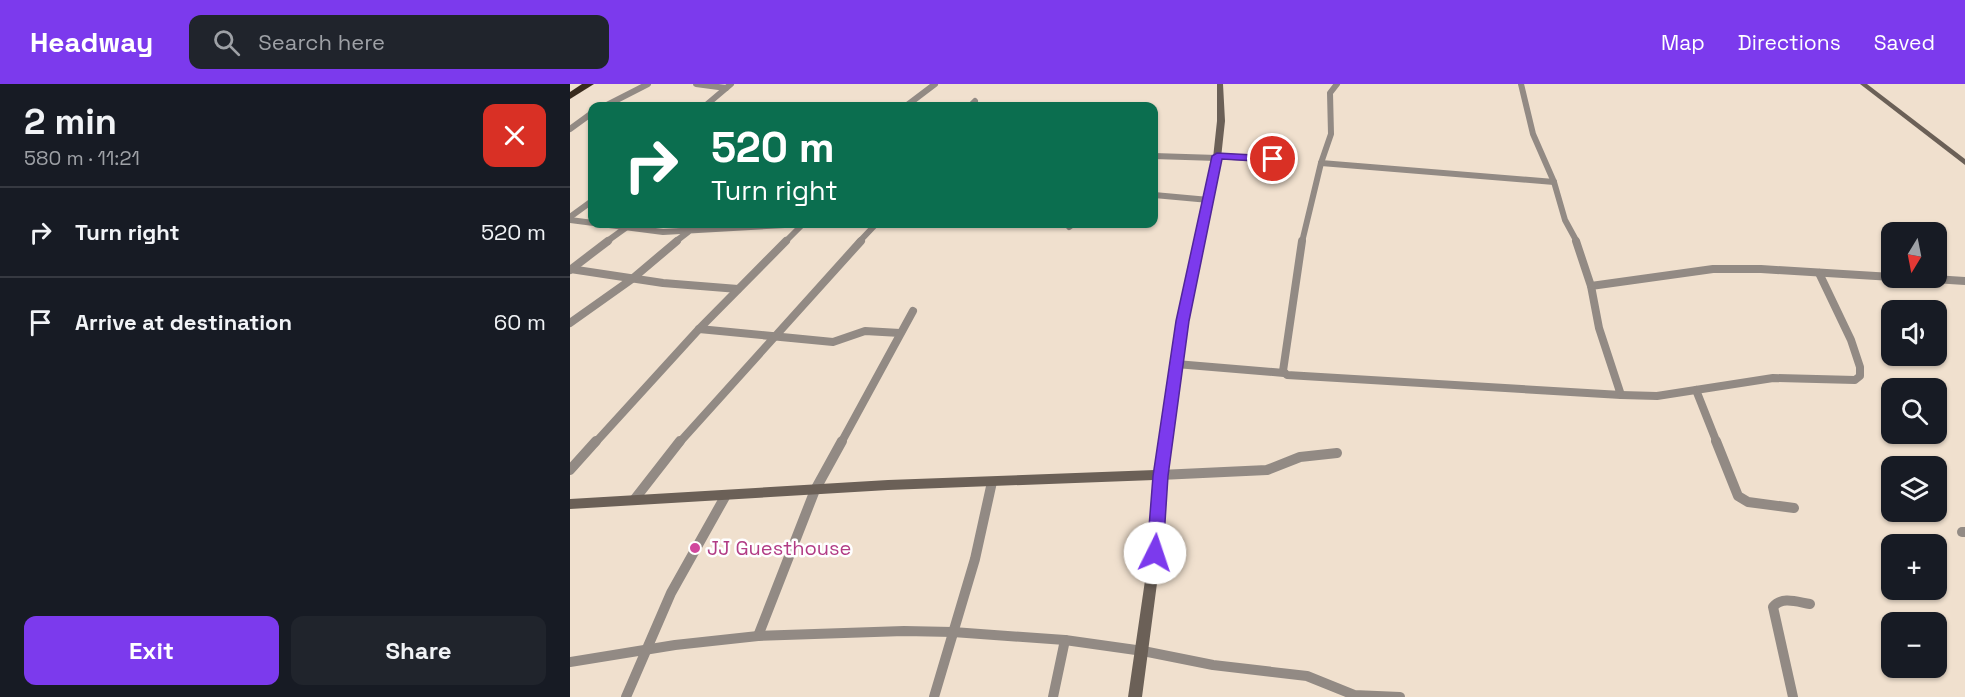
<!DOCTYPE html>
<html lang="en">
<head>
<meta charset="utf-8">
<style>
  :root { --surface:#171b24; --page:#20242c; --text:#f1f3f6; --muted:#9ea1a6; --line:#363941; --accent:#7c3aed }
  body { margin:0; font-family:"Space Grotesk",sans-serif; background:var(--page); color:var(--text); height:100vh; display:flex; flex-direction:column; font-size:22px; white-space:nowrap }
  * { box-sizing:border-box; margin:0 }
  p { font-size:20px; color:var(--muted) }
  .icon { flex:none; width:33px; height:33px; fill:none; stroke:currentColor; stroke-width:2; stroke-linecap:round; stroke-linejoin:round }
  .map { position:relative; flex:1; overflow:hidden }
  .side { display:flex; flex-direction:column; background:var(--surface); width:570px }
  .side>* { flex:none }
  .banner { position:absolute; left:18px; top:18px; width:570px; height:126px; border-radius:12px; box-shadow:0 2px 4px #0004; background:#0b6e4f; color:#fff; overflow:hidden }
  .needle { width:39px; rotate:190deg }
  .controls { position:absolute; left:1311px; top:138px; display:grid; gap:12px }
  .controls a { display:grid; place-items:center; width:66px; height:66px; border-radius:12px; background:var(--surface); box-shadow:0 2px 4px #0004; font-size:30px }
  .pin { position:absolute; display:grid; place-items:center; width:51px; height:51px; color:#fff; margin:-26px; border:3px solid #fff; border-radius:50%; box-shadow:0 2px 6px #0007 }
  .me { position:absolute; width:66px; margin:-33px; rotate:4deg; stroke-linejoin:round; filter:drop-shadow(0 0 4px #0008) }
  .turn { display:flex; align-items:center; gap:21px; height:126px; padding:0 24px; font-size:27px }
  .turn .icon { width:78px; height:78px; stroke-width:2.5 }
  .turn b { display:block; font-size:42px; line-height:51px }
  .round { display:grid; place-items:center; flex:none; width:63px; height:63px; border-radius:12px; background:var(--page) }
  .head { display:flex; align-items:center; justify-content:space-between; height:102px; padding:0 24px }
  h1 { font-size:36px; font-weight:800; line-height:45px }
  .action { display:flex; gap:12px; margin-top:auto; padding:12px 24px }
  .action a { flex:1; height:69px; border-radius:12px; background:var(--accent); color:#fff; font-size:24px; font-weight:800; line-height:69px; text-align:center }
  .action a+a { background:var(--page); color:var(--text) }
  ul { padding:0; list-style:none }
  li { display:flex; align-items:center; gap:18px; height:90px; padding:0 24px; border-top:2px solid var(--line) }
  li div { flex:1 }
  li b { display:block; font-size:22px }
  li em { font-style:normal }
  header { display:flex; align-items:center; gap:36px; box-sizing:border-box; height:84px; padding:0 30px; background:var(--accent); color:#fff }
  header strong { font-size:28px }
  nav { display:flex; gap:33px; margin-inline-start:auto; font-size:21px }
  .search { width:420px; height:54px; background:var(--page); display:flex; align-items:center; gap:15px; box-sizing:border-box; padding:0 21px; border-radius:12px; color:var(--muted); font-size:22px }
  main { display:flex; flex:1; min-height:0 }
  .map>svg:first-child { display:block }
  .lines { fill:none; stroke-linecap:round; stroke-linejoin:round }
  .street-far2 { stroke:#928a84; stroke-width:6 }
  .street-far1 { stroke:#928a84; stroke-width:8 }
  .street { stroke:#928a84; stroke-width:10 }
  .secondary { fill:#6b6057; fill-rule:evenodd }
  .highway { fill:#392b1e; fill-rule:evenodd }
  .route { fill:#7c3aed; stroke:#51269a; stroke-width:1.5 }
  .hotel-dot { fill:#d1479c; stroke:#fff; stroke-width:2 }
  .labels { text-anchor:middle; stroke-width:5; stroke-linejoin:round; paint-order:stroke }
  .hotel-label { font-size:20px; fill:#b23c85; stroke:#fff; text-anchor:start }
</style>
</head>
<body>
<header>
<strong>Headway</strong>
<div class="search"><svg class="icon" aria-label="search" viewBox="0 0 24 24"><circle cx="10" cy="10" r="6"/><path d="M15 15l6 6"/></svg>Search here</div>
<nav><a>Map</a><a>Directions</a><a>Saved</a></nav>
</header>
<main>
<section class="side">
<div class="head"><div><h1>2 min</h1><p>580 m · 11:21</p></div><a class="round" style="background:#d93025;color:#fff"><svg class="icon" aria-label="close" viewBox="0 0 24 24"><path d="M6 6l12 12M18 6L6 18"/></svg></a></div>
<ul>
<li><svg class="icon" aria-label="right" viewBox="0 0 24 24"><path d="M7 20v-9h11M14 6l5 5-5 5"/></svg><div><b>Turn right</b></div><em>520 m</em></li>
<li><svg class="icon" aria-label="arrive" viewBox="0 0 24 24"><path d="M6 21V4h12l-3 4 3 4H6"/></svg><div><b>Arrive at destination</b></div><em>60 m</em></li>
</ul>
<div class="action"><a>Exit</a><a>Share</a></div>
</section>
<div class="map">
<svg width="1395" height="613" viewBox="0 0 1395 613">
  <rect width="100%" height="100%" fill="#f0e0ce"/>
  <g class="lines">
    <g class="street-far2">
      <polyline points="126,0 156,4"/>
      <polyline points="951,0 963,50 984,98 995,136 1007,158"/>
      <polyline points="35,22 78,0"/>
      <polyline points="135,22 161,0"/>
      <polyline points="336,22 365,0"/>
      <polyline points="400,22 405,17"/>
      <polyline points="0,45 22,29"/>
      <polyline points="584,72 647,74"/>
      <polyline points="647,72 721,77"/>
      <polyline points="751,79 984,98"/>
      <polyline points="584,111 639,116"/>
      <polyline points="0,133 22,117"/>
      <polyline points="0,136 93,148 233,140"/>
      <polyline points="499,143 503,140"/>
      <polyline points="36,158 61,140"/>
      <polyline points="105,158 118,148"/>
      <polyline points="215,158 233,140"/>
      <polyline points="289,158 306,140"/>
      <polyline points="732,158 751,79 761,50 760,9 767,0"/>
    </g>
    <g class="street-far1">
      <polyline points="732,157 713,287 717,291 1051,311 1029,244 1021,202 1143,185 1191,185 1322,193"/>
      <polyline points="1006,157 1021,202"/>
      <polyline points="0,185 93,199 168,205"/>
      <polyline points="0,186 38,157"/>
      <polyline points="1348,194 1395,197"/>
      <polyline points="0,239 62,195 107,157"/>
      <polyline points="129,245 263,258 295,247 330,249"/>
      <polyline points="606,280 714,289"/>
      <polyline points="1126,306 1147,359"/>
      <polyline points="1051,311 1087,312 1203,294 1285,296 1290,292 1290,283 1281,256 1249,189"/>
      <polyline points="25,359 129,245 216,157"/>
      <polyline points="109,359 291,157"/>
      <polyline points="271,359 343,227"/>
    </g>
    <g class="street">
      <polyline points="1146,357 1168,412 1178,418 1224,424"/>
      <polyline points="0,386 26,357"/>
      <polyline points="590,391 697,386 730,373 767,369"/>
      <polyline points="64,416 110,357"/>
      <polyline points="1392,448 1395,448"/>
      <polyline points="188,552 245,406 272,357"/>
      <polyline points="0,578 105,561 188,552 334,547 383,548 495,556 573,567 643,581 737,592 784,611 830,613"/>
      <polyline points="56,613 101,509 156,411"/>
      <polyline points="364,613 405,475 422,398"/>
      <polyline points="483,613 495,556"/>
      <path d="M 1223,613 L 1203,523 C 1212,512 1227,518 1240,520"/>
    </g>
    <g class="secondary">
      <polygon points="647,0 653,0 655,37 651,74 617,237 596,391 591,469 572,613 558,613 579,469 584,396 318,406 0,425 0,415 318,396 585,386 607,237 643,74 647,37"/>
      <polygon points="1290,0 1297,0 1395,75 1395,81"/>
    </g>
    <polygon class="highway" points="12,0 24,0 0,15 0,8"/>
  </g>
  <polygon class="route" points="647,69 703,72 708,75 703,78 652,75 619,237 598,392 593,469 591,474 585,476 579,474 577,469 583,392 606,237 642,72"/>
  <circle class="hotel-dot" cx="125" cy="464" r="6"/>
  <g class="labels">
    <g class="hotel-label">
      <text x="137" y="471">JJ Guesthouse</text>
    </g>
  </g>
</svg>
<div class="controls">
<a><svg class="needle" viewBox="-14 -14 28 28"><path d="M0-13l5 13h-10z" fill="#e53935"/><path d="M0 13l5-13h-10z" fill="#9ea1a6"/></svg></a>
<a><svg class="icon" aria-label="sound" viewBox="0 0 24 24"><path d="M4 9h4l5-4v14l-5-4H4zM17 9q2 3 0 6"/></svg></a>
<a><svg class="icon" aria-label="search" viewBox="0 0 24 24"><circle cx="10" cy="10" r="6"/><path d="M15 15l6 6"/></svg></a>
<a><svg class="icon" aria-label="layers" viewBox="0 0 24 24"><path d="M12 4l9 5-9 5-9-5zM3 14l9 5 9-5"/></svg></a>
<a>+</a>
<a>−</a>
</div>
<div class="pin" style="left:703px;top:75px;background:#d93025"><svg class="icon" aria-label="arrive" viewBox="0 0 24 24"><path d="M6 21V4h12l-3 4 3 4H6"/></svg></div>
<svg class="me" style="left:585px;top:469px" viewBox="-20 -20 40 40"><circle r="19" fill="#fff"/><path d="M0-13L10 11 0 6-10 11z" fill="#7c3aed"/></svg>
<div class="banner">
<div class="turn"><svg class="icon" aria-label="right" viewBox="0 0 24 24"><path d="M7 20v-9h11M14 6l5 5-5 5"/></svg><div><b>520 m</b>Turn right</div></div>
</div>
</div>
</main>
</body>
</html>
